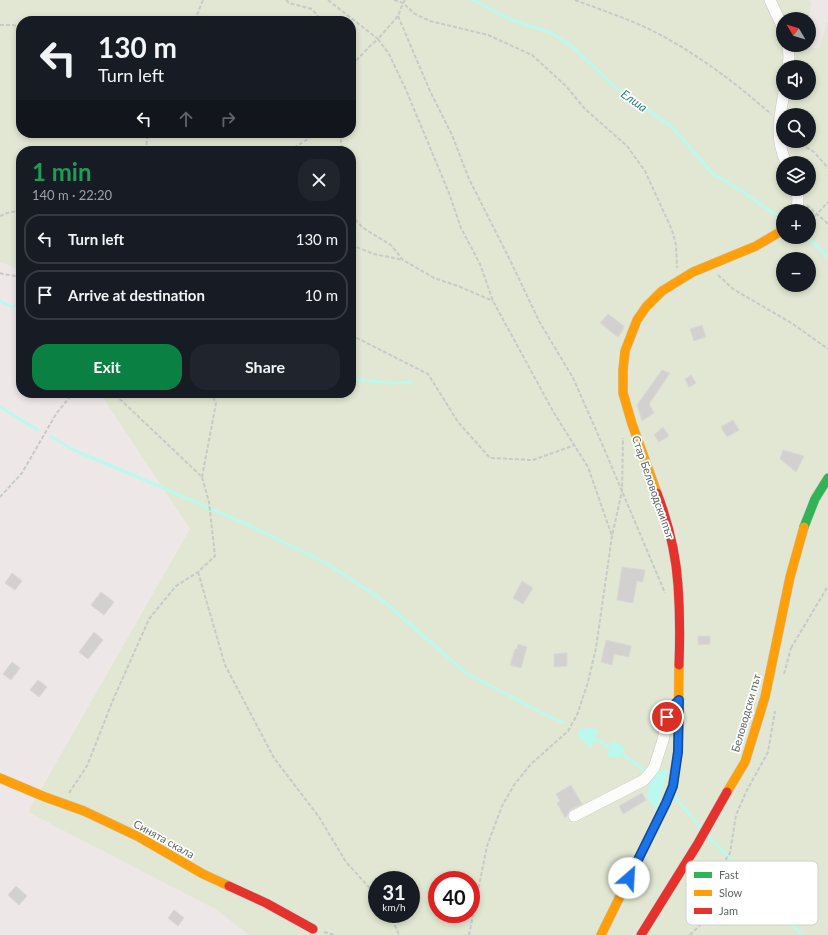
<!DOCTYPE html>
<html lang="en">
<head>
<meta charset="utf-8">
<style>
  :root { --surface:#171b24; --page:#20242c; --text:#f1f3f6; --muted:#9ea1a6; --line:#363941; --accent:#0b8043 }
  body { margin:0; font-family:Lato,sans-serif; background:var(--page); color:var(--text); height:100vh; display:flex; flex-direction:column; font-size:15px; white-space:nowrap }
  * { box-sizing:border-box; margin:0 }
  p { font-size:13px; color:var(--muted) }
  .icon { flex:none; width:22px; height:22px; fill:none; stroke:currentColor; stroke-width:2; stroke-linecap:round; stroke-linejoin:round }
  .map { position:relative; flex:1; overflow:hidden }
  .side { position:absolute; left:16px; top:146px; width:340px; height:252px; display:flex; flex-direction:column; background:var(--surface); border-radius:16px; box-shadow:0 2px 6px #0003 }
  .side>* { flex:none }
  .guide { position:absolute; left:16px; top:16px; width:340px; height:122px; border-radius:16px; box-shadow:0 2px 6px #0003; background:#171b24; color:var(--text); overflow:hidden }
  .needle { width:26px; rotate:308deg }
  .buttons { position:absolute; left:776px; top:12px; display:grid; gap:8px }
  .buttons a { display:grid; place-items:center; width:40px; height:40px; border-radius:50%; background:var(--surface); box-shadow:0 2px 6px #0003; font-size:20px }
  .speed { position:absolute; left:368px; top:871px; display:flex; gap:8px; font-size:20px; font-weight:700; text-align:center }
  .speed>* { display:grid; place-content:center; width:52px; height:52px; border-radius:50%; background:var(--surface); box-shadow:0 2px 6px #0003; line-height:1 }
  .speed small { font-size:10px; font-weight:400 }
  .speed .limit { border:6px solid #d22; background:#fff; color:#111 }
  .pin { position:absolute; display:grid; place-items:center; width:34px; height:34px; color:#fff; margin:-17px; border:2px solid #fff; border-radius:50%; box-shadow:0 1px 4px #0007 }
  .me { position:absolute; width:44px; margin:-22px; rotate:26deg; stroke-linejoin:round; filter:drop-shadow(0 0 3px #0008) }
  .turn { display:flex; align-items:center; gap:14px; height:84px; padding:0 16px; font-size:18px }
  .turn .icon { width:52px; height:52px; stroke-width:2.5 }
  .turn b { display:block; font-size:28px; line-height:34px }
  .lanes { display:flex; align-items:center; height:38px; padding:0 16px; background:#0003; justify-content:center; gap:20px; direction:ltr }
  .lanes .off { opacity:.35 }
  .round { display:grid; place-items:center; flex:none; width:42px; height:42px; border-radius:16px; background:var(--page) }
  .overview { display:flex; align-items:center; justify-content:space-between; height:68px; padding:0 16px }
  h1 { font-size:24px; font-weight:700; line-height:30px; color:#1e9e55 }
  .primary-button { display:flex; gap:8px; margin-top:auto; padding:8px 16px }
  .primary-button a { flex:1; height:46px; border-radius:16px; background:var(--accent); color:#fff; font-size:16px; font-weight:700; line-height:46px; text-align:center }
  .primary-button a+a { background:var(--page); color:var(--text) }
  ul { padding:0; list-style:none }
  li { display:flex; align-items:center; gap:12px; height:50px; margin:0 8px 6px; padding:0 8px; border:2px solid var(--line); border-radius:16px }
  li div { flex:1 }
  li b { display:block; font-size:15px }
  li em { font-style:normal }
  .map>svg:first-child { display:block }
  .green { fill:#e1e7d2; fill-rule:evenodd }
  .water { fill:#bbf8ee }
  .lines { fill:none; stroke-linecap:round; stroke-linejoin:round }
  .stream { stroke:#bbf8ee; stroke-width:3 }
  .building { fill:#d3d1d0; stroke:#dcd7d6 }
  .street-casing { stroke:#c7c7c6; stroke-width:12 }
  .fast-casing { stroke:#c7c7c6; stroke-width:10 }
  .slow-casing { stroke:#c7c7c6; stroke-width:10 }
  .jam-casing { stroke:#c7c7c6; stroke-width:10 }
  .path { stroke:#c7cbc7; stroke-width:2; stroke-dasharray:4 2; stroke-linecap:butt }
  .street { stroke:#fcfcfb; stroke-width:11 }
  .fast { stroke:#30b455; stroke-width:9 }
  .slow { stroke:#ff9f0a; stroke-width:9 }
  .jam { stroke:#e5322d; stroke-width:9 }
  .route-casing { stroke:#114b97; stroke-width:10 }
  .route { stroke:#1a73e8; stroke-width:7 }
  .labels { text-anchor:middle; stroke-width:3.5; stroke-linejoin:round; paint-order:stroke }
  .street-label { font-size:11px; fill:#5d6665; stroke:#fff }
  .water-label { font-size:12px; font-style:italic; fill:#307e78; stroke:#fff }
  .key { fill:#fff; stroke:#ced1d1; stroke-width:1 }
  .key-label { font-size:11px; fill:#5d6665 }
</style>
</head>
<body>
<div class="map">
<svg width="828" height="935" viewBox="0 0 828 935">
  <rect width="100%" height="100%" fill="#ede8e7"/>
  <path class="green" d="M 0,0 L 808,0 L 811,2 L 809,19 L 783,19 L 783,45 L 806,45 L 806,46 L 819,49 L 827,22 L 828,22 L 828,935 L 249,935 L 217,910 L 28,812 L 190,529 L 100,393 L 351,393 L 351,151 L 21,151 L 21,270 L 0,262 ZM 21,21 L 351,21 L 351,133 L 21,133 ZM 783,67 L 809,67 L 809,93 L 783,93 ZM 783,115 L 809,115 L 809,141 L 783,141 ZM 783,163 L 809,163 L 809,189 L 783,189 ZM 783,211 L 809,211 L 809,237 L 783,237 ZM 783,259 L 809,259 L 809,285 L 783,285 ZM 377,880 L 411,880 L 411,914 L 377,914 ZM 437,880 L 471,880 L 471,914 L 437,914 Z"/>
  <g class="water">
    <polygon points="587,728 599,729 591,748 577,735 580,729"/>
    <path d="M 612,741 C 617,743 622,744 625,749 C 623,754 621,756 616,758 L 607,756 Z"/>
    <path d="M 669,769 L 657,809 C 646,801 645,794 651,781 C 653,777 656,773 660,771 C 662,770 666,770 669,769 Z"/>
  </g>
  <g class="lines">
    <g class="stream">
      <polyline points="473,0 512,20 552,33 574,48 616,88 672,127 713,174 742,191 783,220"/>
      <polyline points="807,237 828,257"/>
      <polyline points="0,301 12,307 21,302"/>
      <polyline points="351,379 390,383 412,382"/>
      <polyline points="0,407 38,430"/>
      <polyline points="51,437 78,452 126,472 248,525 326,563 381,599 466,673 546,715 564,723"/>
      <polyline points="593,738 612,748"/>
      <polyline points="619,752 647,772"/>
      <polyline points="675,797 701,828"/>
      <polyline points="708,835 782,916 803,935"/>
    </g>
  </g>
  <g class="building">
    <polygon points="608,314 624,326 623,330 618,337 600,323"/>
    <polygon points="702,325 706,337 694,341 690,329"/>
    <polygon points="662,370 670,373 649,404 654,413 642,421 637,405"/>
    <polygon points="691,375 696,383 689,387 685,379"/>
    <polygon points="733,420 739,430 727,437 721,427"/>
    <polygon points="663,427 669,436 659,442 654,435"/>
    <polygon points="783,450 804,456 796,472 780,459"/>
    <polygon points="622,567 645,570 643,582 637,581 633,603 617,600"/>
    <polygon points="12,573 22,581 15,590 5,583"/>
    <polygon points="522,581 533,588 523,604 513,598"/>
    <polygon points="101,592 114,602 104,615 91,605"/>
    <polygon points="94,632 103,640 88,659 79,652"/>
    <polygon points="698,636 710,636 710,644 698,645"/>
    <polygon points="606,640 631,646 629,657 614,654 612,665 601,662"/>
    <polygon points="518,644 527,647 521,668 510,665 515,649 517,649"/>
    <polygon points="567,653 567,666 554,667 554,654"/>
    <polygon points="12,662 20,668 11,680 3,674"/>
    <polygon points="38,680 47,687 39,697 30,690"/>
    <polygon points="571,785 582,804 570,810 568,813 567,816 565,818 557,803 560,801 556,794"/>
    <polygon points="642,793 646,800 623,814 619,806"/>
    <polygon points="16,886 27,896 19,905 8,895"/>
    <polygon points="174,910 184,918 178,926 168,918"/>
  </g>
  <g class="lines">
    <g class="street-casing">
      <g id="street">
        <polyline points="770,0 783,28"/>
        <polyline points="788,67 789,57 788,45"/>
        <path d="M 784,93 C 779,120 775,136 786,163"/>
        <polyline points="796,189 798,198 797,211"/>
        <polyline points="574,816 644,780 654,768 663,740 669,712 672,707 679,701"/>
      </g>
    </g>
    <g class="fast-casing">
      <polyline id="fast" points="804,527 815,499 828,478"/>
    </g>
    <g class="slow-casing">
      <g id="slow">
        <polyline points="657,493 632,424 623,393 623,370 625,351 637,320 646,307 662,291 693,272 756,246 783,230"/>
        <polyline points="0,778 45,797 84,811 139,837 203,874 229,886"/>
        <polyline points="727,792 745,762 765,697 790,577 804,527"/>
        <polyline points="601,935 666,803 673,786 678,751 679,665"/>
      </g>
    </g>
    <g class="jam-casing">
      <g id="jam">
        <path d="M 657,493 C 668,522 676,554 678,585 C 680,612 680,639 679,665"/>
        <polyline points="229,886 266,903 313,929"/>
        <polyline points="641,935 697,845 727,792"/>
      </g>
    </g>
    <g class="path">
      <polyline points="286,0 289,3 312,9 322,21"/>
      <polyline points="328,0 378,39 370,46 352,65 351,65"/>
      <polyline points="394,0 403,3 415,14 430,21 488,35 532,55 566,86 585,109 627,146 645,171 672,230 676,245 677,268"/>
      <polyline points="405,0 403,3 398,16 378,39 389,54 406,90 449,193 461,228 480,264 493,301 554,413 588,467 612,536"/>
      <path d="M 575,0 C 596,8 617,15 638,24 C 687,46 731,79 771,114"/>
      <polyline points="398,16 430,91 452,135 469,179 510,260 539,321 573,378 600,439 665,593"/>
      <polyline points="196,21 198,12 203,0"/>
      <polyline points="0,25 13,25 21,28"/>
      <polyline points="351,63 352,65 354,79 352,100 351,102"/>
      <polyline points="340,133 342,151"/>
      <polyline points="796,141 814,152 828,168"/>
      <polyline points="146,151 147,139 149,133"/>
      <polyline points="289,151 317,133"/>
      <polyline points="351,202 354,218 363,228 391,245 403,260 434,278 458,286 493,301"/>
      <polyline points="807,205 828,224"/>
      <polyline points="0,216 10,212 21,211"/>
      <polyline points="809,219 817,214 828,202"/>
      <polyline points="351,245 374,254 403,260"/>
      <polyline points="0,273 3,274 21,277"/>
      <polyline points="718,275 733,289 793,324 828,349"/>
      <polyline points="351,335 428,374 458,422 490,458 533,460 575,445"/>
      <polyline points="202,477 216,403 211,393"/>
      <polyline points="0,497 22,473 56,414 73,393"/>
      <polyline points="198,572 225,665 274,758 319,817 346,862 377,896"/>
      <polyline points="791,648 828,586"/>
      <polyline points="784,674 791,648"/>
      <polyline points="69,793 87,766 113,700 149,619 176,586 198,572 215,556 209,502 202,477 122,401 111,393"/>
      <polyline points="709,885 730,853 736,815 746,792 768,752 775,711"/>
      <polyline points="390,914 399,935"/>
      <polyline points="324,932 335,935"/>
      <polyline points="469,935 487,846 502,806 514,785 531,764 568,731 577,715 588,682 596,648 612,536 622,491 623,438"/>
      <polyline points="690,935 701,924 708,906 709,885 702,861"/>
    </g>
    <use href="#street" class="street"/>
    <use href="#fast" class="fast"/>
    <use href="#slow" class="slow"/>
    <use href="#jam" class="jam"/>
  </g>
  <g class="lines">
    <g class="route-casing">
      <polyline id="route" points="629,878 666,803 673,786 678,752 679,700 672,707 667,717"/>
    </g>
    <use href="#route" class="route"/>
  </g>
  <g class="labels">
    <g class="street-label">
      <text transform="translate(653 487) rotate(71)" y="4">Стар Беловодски път</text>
      <text transform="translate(746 713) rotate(-74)" y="4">Беловодски път</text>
      <text transform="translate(164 839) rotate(29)" y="4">Синята скала</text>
    </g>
    <g class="water-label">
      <text transform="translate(634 101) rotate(35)" y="4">Елша</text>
    </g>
  </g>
  <rect x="686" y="861" width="132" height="64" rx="6" class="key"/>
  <rect x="694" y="872" width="18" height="6" fill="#30b455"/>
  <rect x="694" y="890" width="18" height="6" fill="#ff9f0a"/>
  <rect x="694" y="908" width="18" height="6" fill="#e5322d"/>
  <g class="key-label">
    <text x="719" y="879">Fast</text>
    <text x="719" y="897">Slow</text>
    <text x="719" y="915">Jam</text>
  </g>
</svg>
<div class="buttons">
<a><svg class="needle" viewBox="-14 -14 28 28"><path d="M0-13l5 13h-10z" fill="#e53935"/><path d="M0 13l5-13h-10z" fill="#9ea1a6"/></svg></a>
<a><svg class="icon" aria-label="sound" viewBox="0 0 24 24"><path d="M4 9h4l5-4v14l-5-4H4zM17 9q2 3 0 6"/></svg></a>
<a><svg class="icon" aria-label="search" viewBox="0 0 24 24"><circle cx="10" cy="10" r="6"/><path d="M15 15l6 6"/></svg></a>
<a><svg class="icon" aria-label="layers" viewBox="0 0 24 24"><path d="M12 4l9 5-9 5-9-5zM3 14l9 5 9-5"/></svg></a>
<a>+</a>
<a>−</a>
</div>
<div class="speed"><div>31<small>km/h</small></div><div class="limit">40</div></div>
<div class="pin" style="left:667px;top:717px;background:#d93025"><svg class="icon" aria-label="arrive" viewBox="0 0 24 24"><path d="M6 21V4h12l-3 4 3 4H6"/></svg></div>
<svg class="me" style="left:629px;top:878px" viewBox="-20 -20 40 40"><circle r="19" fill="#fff"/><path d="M0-13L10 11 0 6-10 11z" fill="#1a73e8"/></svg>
<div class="guide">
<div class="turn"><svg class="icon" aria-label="left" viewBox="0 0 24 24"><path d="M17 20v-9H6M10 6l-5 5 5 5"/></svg><div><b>130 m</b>Turn left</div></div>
<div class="lanes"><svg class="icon" aria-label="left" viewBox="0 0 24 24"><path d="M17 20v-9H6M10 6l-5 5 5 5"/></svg><svg class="icon off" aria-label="ahead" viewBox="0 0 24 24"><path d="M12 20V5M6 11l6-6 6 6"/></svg><svg class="icon off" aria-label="right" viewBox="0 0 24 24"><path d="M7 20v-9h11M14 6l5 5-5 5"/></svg></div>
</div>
<section class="side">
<div class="overview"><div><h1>1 min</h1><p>140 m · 22:20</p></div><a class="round"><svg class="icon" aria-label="close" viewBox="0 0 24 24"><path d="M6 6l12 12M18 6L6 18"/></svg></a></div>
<ul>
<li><svg class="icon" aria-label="left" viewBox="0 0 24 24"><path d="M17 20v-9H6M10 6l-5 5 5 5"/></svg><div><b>Turn left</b></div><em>130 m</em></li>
<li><svg class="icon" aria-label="arrive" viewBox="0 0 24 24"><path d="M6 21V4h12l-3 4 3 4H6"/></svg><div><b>Arrive at destination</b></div><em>10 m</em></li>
</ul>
<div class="primary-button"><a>Exit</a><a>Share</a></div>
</section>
</div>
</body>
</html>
